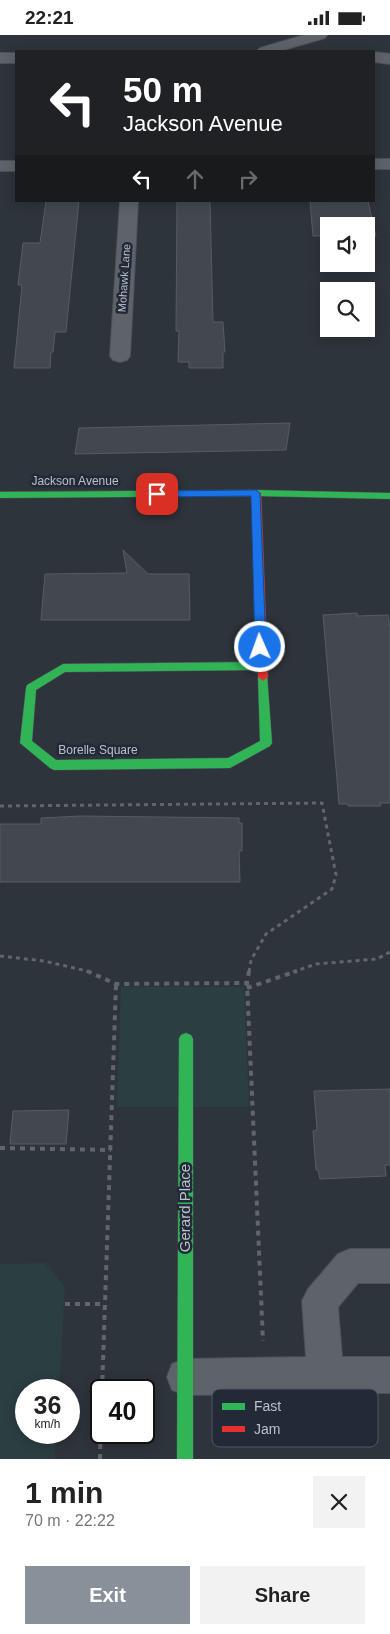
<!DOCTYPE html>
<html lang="en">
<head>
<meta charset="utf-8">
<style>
  :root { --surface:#fff; --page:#f2f2f2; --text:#222; --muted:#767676; --accent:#889099 }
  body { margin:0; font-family:Arial,sans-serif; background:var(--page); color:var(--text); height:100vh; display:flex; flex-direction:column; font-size:19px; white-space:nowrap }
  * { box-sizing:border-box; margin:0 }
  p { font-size:16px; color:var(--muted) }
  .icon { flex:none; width:28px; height:28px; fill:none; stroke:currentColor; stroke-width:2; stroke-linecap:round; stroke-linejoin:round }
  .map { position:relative; height:1424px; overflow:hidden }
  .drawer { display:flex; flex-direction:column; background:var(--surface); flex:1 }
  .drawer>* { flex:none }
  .guide { position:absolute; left:15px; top:15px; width:360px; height:152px; border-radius:0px; box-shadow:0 2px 12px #0003; background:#202124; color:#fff; overflow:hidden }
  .fabs { position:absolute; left:320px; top:182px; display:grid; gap:10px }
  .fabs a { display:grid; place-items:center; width:55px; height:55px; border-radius:0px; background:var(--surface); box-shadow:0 2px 12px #0003; font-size:25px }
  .speed { position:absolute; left:15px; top:1344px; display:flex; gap:10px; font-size:25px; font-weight:700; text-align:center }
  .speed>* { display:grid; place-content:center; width:65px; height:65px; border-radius:50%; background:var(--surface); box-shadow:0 2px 12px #0003; line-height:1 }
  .speed small { font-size:12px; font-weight:400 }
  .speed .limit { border:2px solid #111; border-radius:8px; background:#fff; color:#111 }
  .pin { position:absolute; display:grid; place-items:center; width:42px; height:42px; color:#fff; margin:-21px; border-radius:10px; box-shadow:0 2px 8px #0006 }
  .me { position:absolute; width:55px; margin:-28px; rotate:358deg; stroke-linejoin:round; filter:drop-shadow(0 0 4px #0008) }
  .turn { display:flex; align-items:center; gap:18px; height:105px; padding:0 25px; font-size:22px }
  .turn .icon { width:65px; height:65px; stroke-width:2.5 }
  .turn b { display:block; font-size:35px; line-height:42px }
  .lanes { display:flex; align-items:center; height:48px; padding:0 25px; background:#0003; justify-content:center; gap:25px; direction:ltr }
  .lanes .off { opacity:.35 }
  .round { display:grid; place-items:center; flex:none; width:52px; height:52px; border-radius:0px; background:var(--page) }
  .head { display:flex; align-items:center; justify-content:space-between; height:85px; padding:0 25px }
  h1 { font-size:30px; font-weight:700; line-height:38px }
  .cta { display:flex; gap:10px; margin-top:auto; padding:10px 25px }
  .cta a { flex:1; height:58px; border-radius:0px; background:var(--accent); color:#fff; font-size:20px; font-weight:700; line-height:58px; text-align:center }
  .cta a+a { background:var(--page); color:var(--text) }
  .status { display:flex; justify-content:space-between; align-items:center; height:35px; padding:0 25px; background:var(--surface); direction:ltr }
  .status svg { height:14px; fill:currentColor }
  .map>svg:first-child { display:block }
  .green { fill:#2b3e41 }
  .building { fill:#43484f; stroke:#565c63 }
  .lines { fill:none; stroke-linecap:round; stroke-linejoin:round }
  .street-casing { stroke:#4c5158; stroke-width:2 }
  .fast-casing { stroke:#4c5158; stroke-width:1 }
  .jam-casing { stroke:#4c5158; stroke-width:1 }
  .path-far1 { stroke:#60666b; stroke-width:3; stroke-dasharray:4 4; stroke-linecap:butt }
  .path { stroke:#60666b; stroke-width:4; stroke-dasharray:5 5; stroke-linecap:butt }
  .street { fill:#5e6269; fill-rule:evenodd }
  .fast { fill:#30b455; fill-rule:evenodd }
  .jam { fill:#e5322d; fill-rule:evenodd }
  .route { fill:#1a73e8; stroke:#114b97 }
  .labels { text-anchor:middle; stroke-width:5; stroke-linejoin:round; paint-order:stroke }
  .far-street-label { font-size:11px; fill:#b9c1cb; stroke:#212a36 }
  .street-label { font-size:12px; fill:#b9c1cb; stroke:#212a36 }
  .near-street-label { font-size:15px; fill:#b9c1cb; stroke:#212a36 }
  .key { fill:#212a36; stroke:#4f5763; stroke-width:1 }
  .key-label { font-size:14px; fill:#b9c1cb }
</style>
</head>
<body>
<div class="status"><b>22:21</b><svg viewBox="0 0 49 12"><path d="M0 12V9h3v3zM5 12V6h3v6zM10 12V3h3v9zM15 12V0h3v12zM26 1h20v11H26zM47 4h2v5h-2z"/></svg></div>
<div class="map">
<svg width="390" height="1424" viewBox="0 0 390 1424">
  <rect width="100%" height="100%" fill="#2e343b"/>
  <g class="green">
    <polygon points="121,952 244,952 249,1072 117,1072"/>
    <polygon points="45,1228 65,1252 59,1355 26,1355 26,1398 56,1398 55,1424 0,1424 0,1229"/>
  </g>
  <g class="building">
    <polygon points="46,166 79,166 66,297 55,297 53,317 51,317 50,333 14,333 22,250 18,250 23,208 40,208"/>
    <polygon points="177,166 210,166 213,287 223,287 225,317 223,317 223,333 189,333 189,327 178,327 179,296 176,296"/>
    <polygon points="310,166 368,166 376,201 366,201 366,191 329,191 329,201 313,201"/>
    <polygon points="290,388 286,415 75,419 79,393"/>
    <polygon points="123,515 148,539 189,539 190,585 41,585 45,539 127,538"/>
    <polygon points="357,578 357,581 388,580 390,592 390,768 380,768 381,771 348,771 348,769 339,769 323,580"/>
    <polygon points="81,781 239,783 239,788 242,788 242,816 239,816 240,847 0,847 0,789 41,789 41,783"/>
    <polygon points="390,1054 390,1130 385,1130 386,1141 320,1144 318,1135 316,1135 313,1096 317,1095 314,1056"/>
    <polygon points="69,1075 66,1109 10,1109 13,1076"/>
  </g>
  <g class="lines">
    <g class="street-casing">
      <g id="street">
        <polygon points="304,0 327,0 325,3 280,16 257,16 260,13"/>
        <polygon points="374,17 390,19 390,29 374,27"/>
        <rect x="0" y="18" width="16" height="10"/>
        <rect x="374" y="124" width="16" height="10"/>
        <rect x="0" y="126" width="16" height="10"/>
        <polygon points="120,166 138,166 130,321 127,325 120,327 113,325 110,321"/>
        <polygon points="350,1214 390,1214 390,1248 358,1248 338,1272 342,1322 390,1322 390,1358 185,1360 172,1355 167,1342 172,1329 185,1324 306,1322 302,1266 308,1254 338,1219"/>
      </g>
    </g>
    <g class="fast-casing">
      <g id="fast">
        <polygon points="256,455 390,458 390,464 256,461 0,463 0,457"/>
        <polygon points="261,627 266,631 261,635 65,637 36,655 32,706 56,725 228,723 260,706 258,642 259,639 267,639 272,708 270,711 230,733 54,735 50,733 20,708 26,653 27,650 63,629"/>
        <polygon points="186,998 191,1000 193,1004 193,1424 177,1424 179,1004 181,1000"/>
      </g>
    </g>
    <g class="jam-casing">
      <polygon id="jam" points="256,455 261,458 268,642 263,646 258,642 251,458"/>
    </g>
    <g class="path-far1">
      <polyline points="0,771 322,768 336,840 332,854 266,899 251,925 249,937"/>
      <polyline points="0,921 44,926 91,937"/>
      <polyline points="293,937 316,929 377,924 390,917"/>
    </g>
    <g class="path">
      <polyline points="87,936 116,949 247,948"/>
      <polyline points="249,936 247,948 263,1306"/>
      <polyline points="247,953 297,936"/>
      <polyline points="0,1113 111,1115"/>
      <polyline points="65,1269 105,1269"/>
      <polyline points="102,1355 116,949"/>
      <polyline points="100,1424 101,1377"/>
    </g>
    <use href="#street" class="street"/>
    <use href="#fast" class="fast"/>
    <use href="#jam" class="jam"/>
  </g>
  <polygon class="route" points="256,455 260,458 266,612 260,616 255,612 251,461 157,462 152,459 157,456"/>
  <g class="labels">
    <g class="far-street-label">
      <text transform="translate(124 243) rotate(-86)" y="4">Mohawk Lane</text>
    </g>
    <g class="street-label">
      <text x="75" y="450">Jackson Avenue</text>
      <text x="98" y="719">Borelle Square</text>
    </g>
    <g class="near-street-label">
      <text transform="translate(185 1173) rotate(-90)" y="5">Gerard Place</text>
    </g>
  </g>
  <rect x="212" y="1354" width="166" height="58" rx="8" class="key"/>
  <rect x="222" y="1368" width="23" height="7" fill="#30b455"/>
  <rect x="222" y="1391" width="23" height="6" fill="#e5322d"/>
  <g class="key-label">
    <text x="254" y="1376">Fast</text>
    <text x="254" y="1399">Jam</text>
  </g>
</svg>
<div class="fabs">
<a><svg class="icon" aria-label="sound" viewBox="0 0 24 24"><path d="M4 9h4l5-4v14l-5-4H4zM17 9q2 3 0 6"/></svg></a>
<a><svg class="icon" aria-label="search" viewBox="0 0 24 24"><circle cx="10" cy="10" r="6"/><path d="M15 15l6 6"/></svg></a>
</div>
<div class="speed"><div>36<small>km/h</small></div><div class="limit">40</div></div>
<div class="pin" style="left:157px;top:459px;background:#d93025"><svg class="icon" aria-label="arrive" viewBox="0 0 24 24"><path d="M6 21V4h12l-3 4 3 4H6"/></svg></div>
<svg class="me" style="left:260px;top:612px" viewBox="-20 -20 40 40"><circle r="17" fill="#1a73e8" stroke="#fff" stroke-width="3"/><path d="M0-11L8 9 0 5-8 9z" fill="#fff"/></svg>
<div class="guide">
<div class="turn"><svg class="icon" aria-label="left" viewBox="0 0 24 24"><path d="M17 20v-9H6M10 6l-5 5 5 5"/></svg><div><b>50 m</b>Jackson Avenue</div></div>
<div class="lanes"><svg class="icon" aria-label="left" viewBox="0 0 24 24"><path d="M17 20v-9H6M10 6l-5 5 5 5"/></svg><svg class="icon off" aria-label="ahead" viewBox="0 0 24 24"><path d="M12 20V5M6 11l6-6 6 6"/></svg><svg class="icon off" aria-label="right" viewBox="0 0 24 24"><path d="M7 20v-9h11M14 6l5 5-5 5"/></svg></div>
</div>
</div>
<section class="drawer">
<div class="head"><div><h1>1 min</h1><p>70 m · 22:22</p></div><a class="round"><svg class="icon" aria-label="close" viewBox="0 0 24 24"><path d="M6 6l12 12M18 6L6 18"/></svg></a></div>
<div class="cta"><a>Exit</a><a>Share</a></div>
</section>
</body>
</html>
